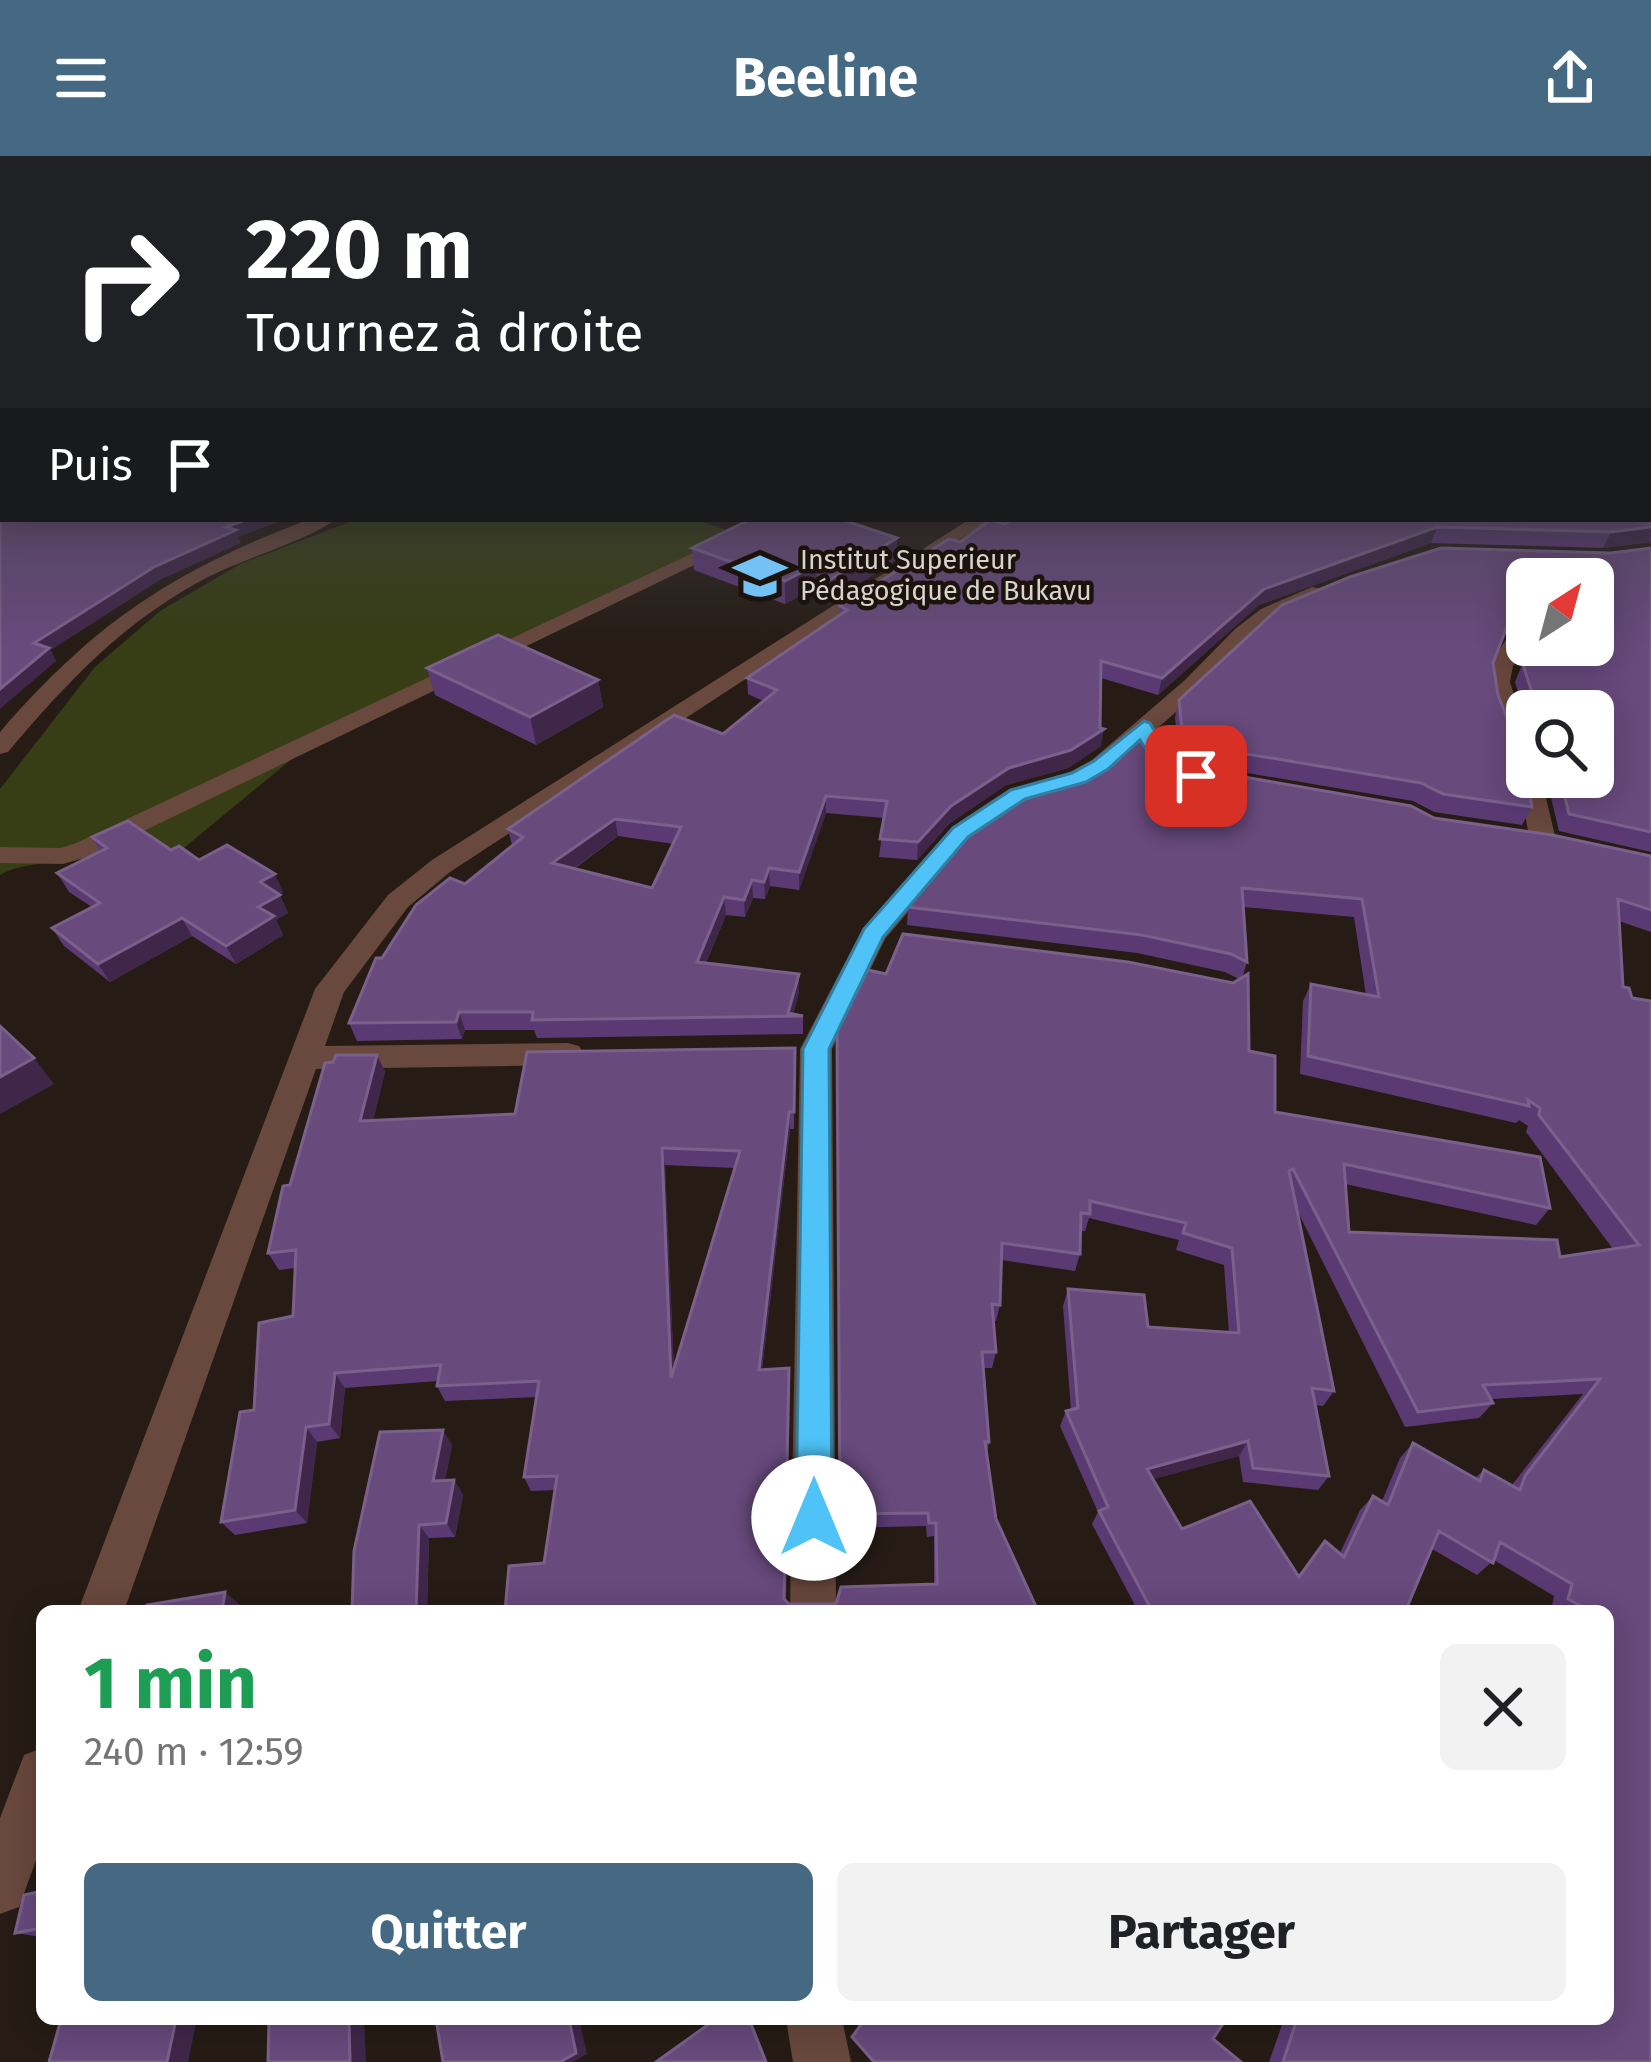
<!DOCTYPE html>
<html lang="fr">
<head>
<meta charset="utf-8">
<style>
  :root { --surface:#fff; --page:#f2f2f2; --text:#202124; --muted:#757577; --accent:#456982 }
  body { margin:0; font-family:"Fira Sans",sans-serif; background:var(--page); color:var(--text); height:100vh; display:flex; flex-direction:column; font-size:45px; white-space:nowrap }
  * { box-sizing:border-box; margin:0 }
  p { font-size:39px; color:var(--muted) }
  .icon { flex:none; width:66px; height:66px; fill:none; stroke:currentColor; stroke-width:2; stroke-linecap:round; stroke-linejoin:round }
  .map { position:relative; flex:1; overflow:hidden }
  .side { position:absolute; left:36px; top:1449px; width:1578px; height:420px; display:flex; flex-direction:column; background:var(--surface); border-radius:18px; box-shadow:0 6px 30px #0003 }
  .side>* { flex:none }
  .guide { position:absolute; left:0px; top:0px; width:1653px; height:366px; box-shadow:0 6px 30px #0003; background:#202124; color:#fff; overflow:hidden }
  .needle { width:78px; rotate:36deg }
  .controls { position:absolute; left:1506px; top:402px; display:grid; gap:24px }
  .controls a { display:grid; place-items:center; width:108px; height:108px; border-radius:18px; background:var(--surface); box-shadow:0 6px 30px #0003; font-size:60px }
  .pin { position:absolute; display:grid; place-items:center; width:102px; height:102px; color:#fff; margin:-51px; border-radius:24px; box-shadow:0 6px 18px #0006 }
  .me { position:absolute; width:132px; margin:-66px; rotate:0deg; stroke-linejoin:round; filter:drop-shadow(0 0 9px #0008) }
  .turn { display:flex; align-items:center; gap:42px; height:252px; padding:0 48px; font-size:54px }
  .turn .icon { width:156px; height:156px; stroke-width:2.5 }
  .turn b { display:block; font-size:84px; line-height:102px }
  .then { display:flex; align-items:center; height:114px; padding:0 48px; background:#0003; gap:24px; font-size:45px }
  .round { display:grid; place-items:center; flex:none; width:126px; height:126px; border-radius:18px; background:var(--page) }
  .overview { display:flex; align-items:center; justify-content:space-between; height:204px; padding:0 48px }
  h1 { font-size:72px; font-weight:700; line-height:90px; color:#1e9e55 }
  .button { display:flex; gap:24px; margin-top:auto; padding:24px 48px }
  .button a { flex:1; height:138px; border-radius:18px; background:var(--accent); color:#fff; font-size:48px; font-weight:700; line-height:138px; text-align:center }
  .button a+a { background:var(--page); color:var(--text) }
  header { display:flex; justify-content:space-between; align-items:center; height:156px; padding:0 48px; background:var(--accent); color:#fff; font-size:54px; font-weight:700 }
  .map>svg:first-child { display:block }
  .green { fill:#373d14 }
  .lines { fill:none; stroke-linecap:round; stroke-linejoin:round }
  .minor { fill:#69483d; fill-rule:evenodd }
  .tertiary { fill:#69483d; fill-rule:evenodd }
  .wall { fill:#5b3a74; fill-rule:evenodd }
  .shaded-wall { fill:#40274a }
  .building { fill:#684a7d; stroke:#7a608a; stroke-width:3; fill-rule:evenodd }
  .route { fill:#4fc3f7; stroke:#337fa1; stroke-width:3 }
  .labels { text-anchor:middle; stroke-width:9; stroke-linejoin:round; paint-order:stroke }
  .far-poi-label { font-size:27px; fill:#d9d3ce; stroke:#1c130c; text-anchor:start }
</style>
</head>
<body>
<header><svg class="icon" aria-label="menu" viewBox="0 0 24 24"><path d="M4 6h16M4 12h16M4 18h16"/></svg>Beeline<svg class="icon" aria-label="share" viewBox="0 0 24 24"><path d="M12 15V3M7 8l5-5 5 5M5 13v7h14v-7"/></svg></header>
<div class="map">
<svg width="1651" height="1906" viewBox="0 0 1651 1906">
  <rect width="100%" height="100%" fill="#261c15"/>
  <path class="green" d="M 358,363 L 694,363 L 738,378 L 316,583 L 162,710 L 91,710 L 77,700 C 51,710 25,705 0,719 L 0,633 L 95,511 L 160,455 L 242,407 Z"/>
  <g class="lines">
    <g class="minor">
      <polygon points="757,363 783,366 94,699 63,708 0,707 0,691 61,692 76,687 759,366"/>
      <polygon points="970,363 991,363 450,716 408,751 344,836 325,890 568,887 579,890 584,898 579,906 568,909 316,913 124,1455 78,1455 315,833 388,739 432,704"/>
      <polygon points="1312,431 1329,435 1275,461 1249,481 1201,534 1110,614 1088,626 1027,643 970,683 885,783 832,893 836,1455 790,1455 800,893 863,772 952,671 1009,633 1070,616 1092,604 1185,524 1235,473 1261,453"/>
      <path d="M 1527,465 L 1527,485 L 1513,510 L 1510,526 L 1527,581 L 1527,621 L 1541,621 L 1556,684 L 1543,692 L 1530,684 C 1525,663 1523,638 1518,618 C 1506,574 1472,537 1501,491 C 1508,480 1516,469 1527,465 Z"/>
      <polygon points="42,1592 42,1688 19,1751 0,1758 0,1662 24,1599"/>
      <polygon points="786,1863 842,1863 851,1906 793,1906"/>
    </g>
    <path class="tertiary" d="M 310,363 L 336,363 C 309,384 245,402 210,420 C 126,463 68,525 8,596 L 0,598 L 0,576 C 95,466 174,414 310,363 Z"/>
  </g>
  <g class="wall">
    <path d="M 1651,223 L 1651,386 L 1603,392 L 1431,387 L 1259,449 L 1158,539 L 1101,522 L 1101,590 L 1068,612 L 1006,629 L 950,667 L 917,704 L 879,701 L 884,662 L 826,657 L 799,734 L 770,730 L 765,743 L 753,742 L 745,761 L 726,759 L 706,807 L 799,836 L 793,858 L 803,860 L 803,878 L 537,882 L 534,874 L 465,874 L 462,883 L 357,885 L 349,867 L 382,802 L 465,728 L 512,689 L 508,673 L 723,578 L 763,545 L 748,538 L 747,522 L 840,459 L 840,450 L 960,386 L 1005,368 ZM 618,680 L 674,688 L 652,732 L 574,713 Z"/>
    <polygon points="897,382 896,404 828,448 817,430 785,448 694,414 692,392"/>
    <polygon points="1441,392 1611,397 1651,392 1651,696 1559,675 1546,621 1593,621 1593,555 1527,555 1527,566 1515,526 1530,489 1593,489 1593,423 1527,423 1527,461 1513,469 1503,481 1493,507 1498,539 1523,602 1532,651 1522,669 1434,656 1413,645 1206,610 1178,593 1175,561 1179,544 1282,449 1350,421"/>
    <polygon points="427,512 598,524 603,551 536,589 435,539"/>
    <path d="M 1192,612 L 1434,662 L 1651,700 L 1651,776 L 1619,765 L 1623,831 L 1632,842 L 1651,845 L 1651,1906 L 1269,1906 L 1284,1863 L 1608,1863 L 1608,1455 L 1551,1455 L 1554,1440 L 1494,1404 L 1477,1419 L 1432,1393 L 1408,1449 L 1417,1455 L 1138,1455 L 1092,1368 L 1098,1356 L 1060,1270 L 1066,1255 L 1071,1254 L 1063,1150 L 1068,1133 L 1148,1171 L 1229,1177 L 1224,1109 L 1176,1094 L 1179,1084 L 1089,1062 L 1085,1075 L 1081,1075 L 1080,1098 L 1075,1115 L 1001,1104 L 1000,1149 L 996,1165 L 993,1164 L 996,1196 L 992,1212 L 983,1212 L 989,1286 L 987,1297 L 996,1363 L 1038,1455 L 505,1455 L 544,1407 L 555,1334 L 531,1335 L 524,1321 L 537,1241 L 445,1245 L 437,1230 L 438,1225 L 345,1232 L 340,1282 L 317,1286 L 307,1367 L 235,1379 L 221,1366 L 254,1254 L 293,1160 L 295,1112 L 279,1114 L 268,1097 L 290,1029 L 377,899 L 385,916 L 373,964 L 515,958 L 795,910 L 794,973 L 790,973 L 762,1214 L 790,1227 L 786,1444 L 789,1448 L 836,1448 L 934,1428 L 934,1380 L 927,1381 L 926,1370 L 840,1372 L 837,876 L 886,818 L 1233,827 L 1239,823 L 1225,816 L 1137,797 L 907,769 L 908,751 ZM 1243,751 L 1354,761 L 1366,839 L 1311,828 L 1303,845 L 1300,918 L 1516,967 L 1519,964 L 1528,970 L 1526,976 L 1613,1093 L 1560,1101 L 1349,1076 L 1345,1028 L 1536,1069 L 1550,1052 L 1275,956 L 1249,895 L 1242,822 L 1247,806 ZM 665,1009 L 735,1012 L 674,1215 ZM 1297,1054 L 1405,1271 L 1479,1262 L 1493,1247 L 1491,1243 L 1583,1238 L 1512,1329 L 1484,1314 L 1475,1322 L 1413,1287 L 1400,1302 L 1382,1345 L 1373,1340 L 1360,1354 L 1340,1397 L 1325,1385 L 1298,1420 L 1182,1373 L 1153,1323 L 1239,1300 L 1243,1326 L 1318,1334 L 1329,1320 L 1315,1249 L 1323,1250 L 1334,1235 Z"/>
    <polygon points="92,681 171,694 283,736 279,738 288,757 276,764 283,779 236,808 192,780 110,826 64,790 52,772 92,751 69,736 57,717 100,695"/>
    <polygon points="452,1289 445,1324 454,1324 463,1339 455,1381 429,1382 427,1455 352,1455"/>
    <polygon points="42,1735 42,1781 15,1777"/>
  </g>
  <g class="shaded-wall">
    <polygon points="248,363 286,363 238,381 241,387 160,424 51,494 56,505 0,553 0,533 34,487 154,411 226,371"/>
    <polygon points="1437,371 1431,387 1259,449 1158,539 1162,522 1264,433"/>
    <polygon points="1651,371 1650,386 1603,392 1611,376"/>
    <polygon points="897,382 896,404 828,448 828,425"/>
    <polygon points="817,408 817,430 785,448 785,425"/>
    <polygon points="1527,449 1527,461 1513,469 1500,484 1508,468 1521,452"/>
    <polygon points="598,524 603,551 536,589 530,561"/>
    <polygon points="1104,573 1101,590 1068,612 1006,629 950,667 917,704 918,686 951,650 1009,612"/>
    <polygon points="826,640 826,657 799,734 799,716"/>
    <polygon points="615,663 618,680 556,725 552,707"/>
    <polygon points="769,712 770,730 765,743 764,726"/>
    <polygon points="275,718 283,736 268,744 260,726"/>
    <polygon points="752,724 753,742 745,761 744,744"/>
    <polygon points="280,739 288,757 276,764 283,779 236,808 226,790 258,751"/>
    <polygon points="724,741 726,759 699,823 697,806"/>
    <polygon points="182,762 192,780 110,826 98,808"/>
    <polygon points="799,818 799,836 793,860 788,857"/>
    <polygon points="459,856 465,874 462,883 456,866"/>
    <polygon points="377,899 385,916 369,982 360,965"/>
    <polygon points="34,902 54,928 0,958 0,921"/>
    <polygon points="789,956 790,973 760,1229 759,1214"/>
    <polygon points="662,992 665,1009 675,1238 671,1222"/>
    <polygon points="789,1212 790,1227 785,1455 784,1443"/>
    <polygon points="335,1217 345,1232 340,1282 329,1268"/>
    <polygon points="306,1271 317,1286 307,1367 295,1354"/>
    <polygon points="443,1274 452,1289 442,1340 433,1325"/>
    <polygon points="1248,1285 1239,1300 1139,1327 1147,1313"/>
    <polygon points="454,1324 463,1339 455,1381 446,1367"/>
    <polygon points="419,1369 429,1382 427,1455 416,1455"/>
    <polygon points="225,1436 240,1449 239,1455 222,1455"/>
    <polygon points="176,1863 197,1863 188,1906 167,1906"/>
    <polygon points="349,1863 364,1863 366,1906 350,1906"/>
    <polygon points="569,1863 579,1863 587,1898 573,1906 560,1906"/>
  </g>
  <g class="building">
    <polygon points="0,223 3,223 3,363 248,363 226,371 236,374 154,411 34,487 49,492 0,533"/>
    <path d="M 1650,223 L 1651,371 L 1611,376 L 1437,371 L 1264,433 L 1162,522 L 1101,505 L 1100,572 L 1104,573 L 1071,594 L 1009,612 L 951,650 L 918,686 L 880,683 L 887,645 L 826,640 L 799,716 L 769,712 L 764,726 L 752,724 L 744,744 L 724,741 L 697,806 L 799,818 L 788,857 L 803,860 L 532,864 L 533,856 L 459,856 L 456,866 L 349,867 L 376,802 L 382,802 L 416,749 L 450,722 L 465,728 L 523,681 L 508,673 L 674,559 L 723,578 L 777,534 L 747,522 L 847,454 L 840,450 L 949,383 L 960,386 L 990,364 L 1005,368 L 1012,363 L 1650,363 ZM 615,663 L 681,671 L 652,732 L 552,707 Z"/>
    <polygon points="751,363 840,363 897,382 828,425 817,408 785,425 692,392"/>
    <polygon points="1441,392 1611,397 1651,392 1651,676 1569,658 1560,621 1593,621 1593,555 1538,555 1523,509 1531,489 1593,489 1593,423 1527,423 1527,449 1521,452 1508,468 1493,507 1498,539 1523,602 1532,651 1443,638 1421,627 1211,592 1182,575 1179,544 1282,449 1350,421"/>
    <polygon points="498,479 598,524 530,561 427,512"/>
    <path d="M 1137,582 L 1192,612 L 1411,650 L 1434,662 L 1552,679 L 1651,700 L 1651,754 L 1618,743 L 1623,831 L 1629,832 L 1632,842 L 1651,845 L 1651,1906 L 1283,1906 L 1297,1863 L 1608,1863 L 1608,1455 L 1591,1455 L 1568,1443 L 1572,1428 L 1500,1386 L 1493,1407 L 1439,1375 L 1408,1449 L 1417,1455 L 1152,1455 L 1099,1355 L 1108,1351 L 1066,1255 L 1078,1252 L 1068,1133 L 1144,1139 L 1148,1171 L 1239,1177 L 1232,1092 L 1183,1077 L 1186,1067 L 1090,1045 L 1090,1058 L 1081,1057 L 1080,1098 L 1002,1087 L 1000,1149 L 992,1148 L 996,1196 L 982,1196 L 989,1286 L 985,1286 L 996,1363 L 1038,1455 L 505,1455 L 509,1410 L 544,1407 L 557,1320 L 524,1321 L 539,1225 L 437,1230 L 441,1209 L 335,1217 L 329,1268 L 306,1271 L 295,1354 L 221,1366 L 240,1256 L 254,1254 L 259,1167 L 293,1160 L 296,1094 L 268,1097 L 283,1030 L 290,1029 L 325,907 L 333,906 L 336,899 L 377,899 L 360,965 L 515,958 L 527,896 L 795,892 L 794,956 L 789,956 L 759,1214 L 789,1212 L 784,1443 L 789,1448 L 836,1448 L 841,1431 L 937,1428 L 936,1367 L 929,1367 L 928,1357 L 840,1358 L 837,876 L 868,814 L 886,818 L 903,778 L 1128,806 L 1233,827 L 1248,818 L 1249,895 L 1275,900 L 1275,956 L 1540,1001 L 1550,1052 L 1344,1008 L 1349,1076 L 1557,1084 L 1560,1101 L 1639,1089 L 1539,959 L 1540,952 L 1528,944 L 1529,950 L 1308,900 L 1311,828 L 1379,841 L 1362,743 L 1242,732 L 1247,806 L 1231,798 L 1142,779 L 908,751 L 975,669 L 1032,630 L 1094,613 ZM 662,992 L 740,995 L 671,1222 ZM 1293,1013 L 1418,1256 L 1493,1247 L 1483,1229 L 1600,1223 L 1525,1320 L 1520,1334 L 1484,1314 L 1480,1325 L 1413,1287 L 1388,1349 L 1373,1340 L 1344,1401 L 1325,1385 L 1299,1421 L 1250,1345 L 1182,1373 L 1147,1313 L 1248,1285 L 1253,1312 L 1329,1320 L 1312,1232 L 1334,1235 L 1289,1015 Z"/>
    <polygon points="128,665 171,694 179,690 199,704 227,689 275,718 260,726 280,739 258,751 274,760 226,790 182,762 98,808 52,772 100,747 57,717 107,692 92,681"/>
    <polygon points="0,870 34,902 0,921"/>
    <polygon points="443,1274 433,1325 454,1324 446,1367 419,1369 416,1455 352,1455 354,1395 380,1276"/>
    <polygon points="225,1436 222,1455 146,1455 147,1449"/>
    <polygon points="42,1735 42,1772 15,1777 24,1739"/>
    <polygon points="101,1863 176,1863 167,1906 49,1906 60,1867"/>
    <polygon points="269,1863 349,1863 350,1906 268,1906"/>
    <polygon points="436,1863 569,1863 576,1897 560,1906 443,1906"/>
    <polygon points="716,1863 749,1863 766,1906 656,1906"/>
    <polygon points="865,1863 1073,1863 1077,1867 1078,1863 1226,1863 1213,1883 1241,1906 874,1906 852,1881"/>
  </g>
  <linearGradient id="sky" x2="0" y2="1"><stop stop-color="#150f0c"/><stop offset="0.46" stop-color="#414046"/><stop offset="1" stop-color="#414046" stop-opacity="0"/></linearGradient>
  <rect width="1651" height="490" fill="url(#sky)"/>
  <path class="route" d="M 1144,565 L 1150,567 L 1163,590 L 1204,616 L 1204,625 C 1181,626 1151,604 1140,584 L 1108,613 L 1086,626 L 1025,643 L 968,681 L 883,781 L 829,893 L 832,1362 L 826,1375 L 814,1380 L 801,1375 L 796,1362 L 803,893 L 864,773 L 953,672 L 1011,634 L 1072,617 L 1094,605 Z"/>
  <defs>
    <g id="school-bare" transform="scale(4.14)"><path d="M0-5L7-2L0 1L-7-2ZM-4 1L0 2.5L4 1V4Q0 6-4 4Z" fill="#73c1f5" stroke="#1c130c" stroke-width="2.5" paint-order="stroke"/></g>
  </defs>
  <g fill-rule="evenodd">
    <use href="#school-bare" x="760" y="420"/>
  </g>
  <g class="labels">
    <g class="far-poi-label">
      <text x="800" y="413">Institut Superieur<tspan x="800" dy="31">Pédagogique de Bukavu</tspan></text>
    </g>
  </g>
</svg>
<div class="controls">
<a><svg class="needle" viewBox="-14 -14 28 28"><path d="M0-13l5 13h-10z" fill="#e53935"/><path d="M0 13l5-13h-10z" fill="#757577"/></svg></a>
<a><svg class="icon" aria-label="search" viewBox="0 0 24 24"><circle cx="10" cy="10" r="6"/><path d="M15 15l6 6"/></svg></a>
</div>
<div class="pin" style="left:1196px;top:620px;background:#d93025"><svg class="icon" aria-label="arrive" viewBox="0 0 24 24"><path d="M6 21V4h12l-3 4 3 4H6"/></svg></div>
<svg class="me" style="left:814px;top:1362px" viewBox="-20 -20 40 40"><circle r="19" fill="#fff"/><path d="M0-13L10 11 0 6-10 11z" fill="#4fc3f7"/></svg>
<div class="guide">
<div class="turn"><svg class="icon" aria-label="right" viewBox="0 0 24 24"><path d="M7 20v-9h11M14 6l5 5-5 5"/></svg><div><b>220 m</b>Tournez à droite</div></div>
<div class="then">Puis<svg class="icon" aria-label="arrive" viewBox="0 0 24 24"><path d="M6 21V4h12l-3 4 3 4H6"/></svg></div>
</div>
<section class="side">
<div class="overview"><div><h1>1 min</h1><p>240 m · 12:59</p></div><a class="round"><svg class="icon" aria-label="close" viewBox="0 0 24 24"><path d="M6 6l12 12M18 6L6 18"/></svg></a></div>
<div class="button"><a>Quitter</a><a>Partager</a></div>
</section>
</div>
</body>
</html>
